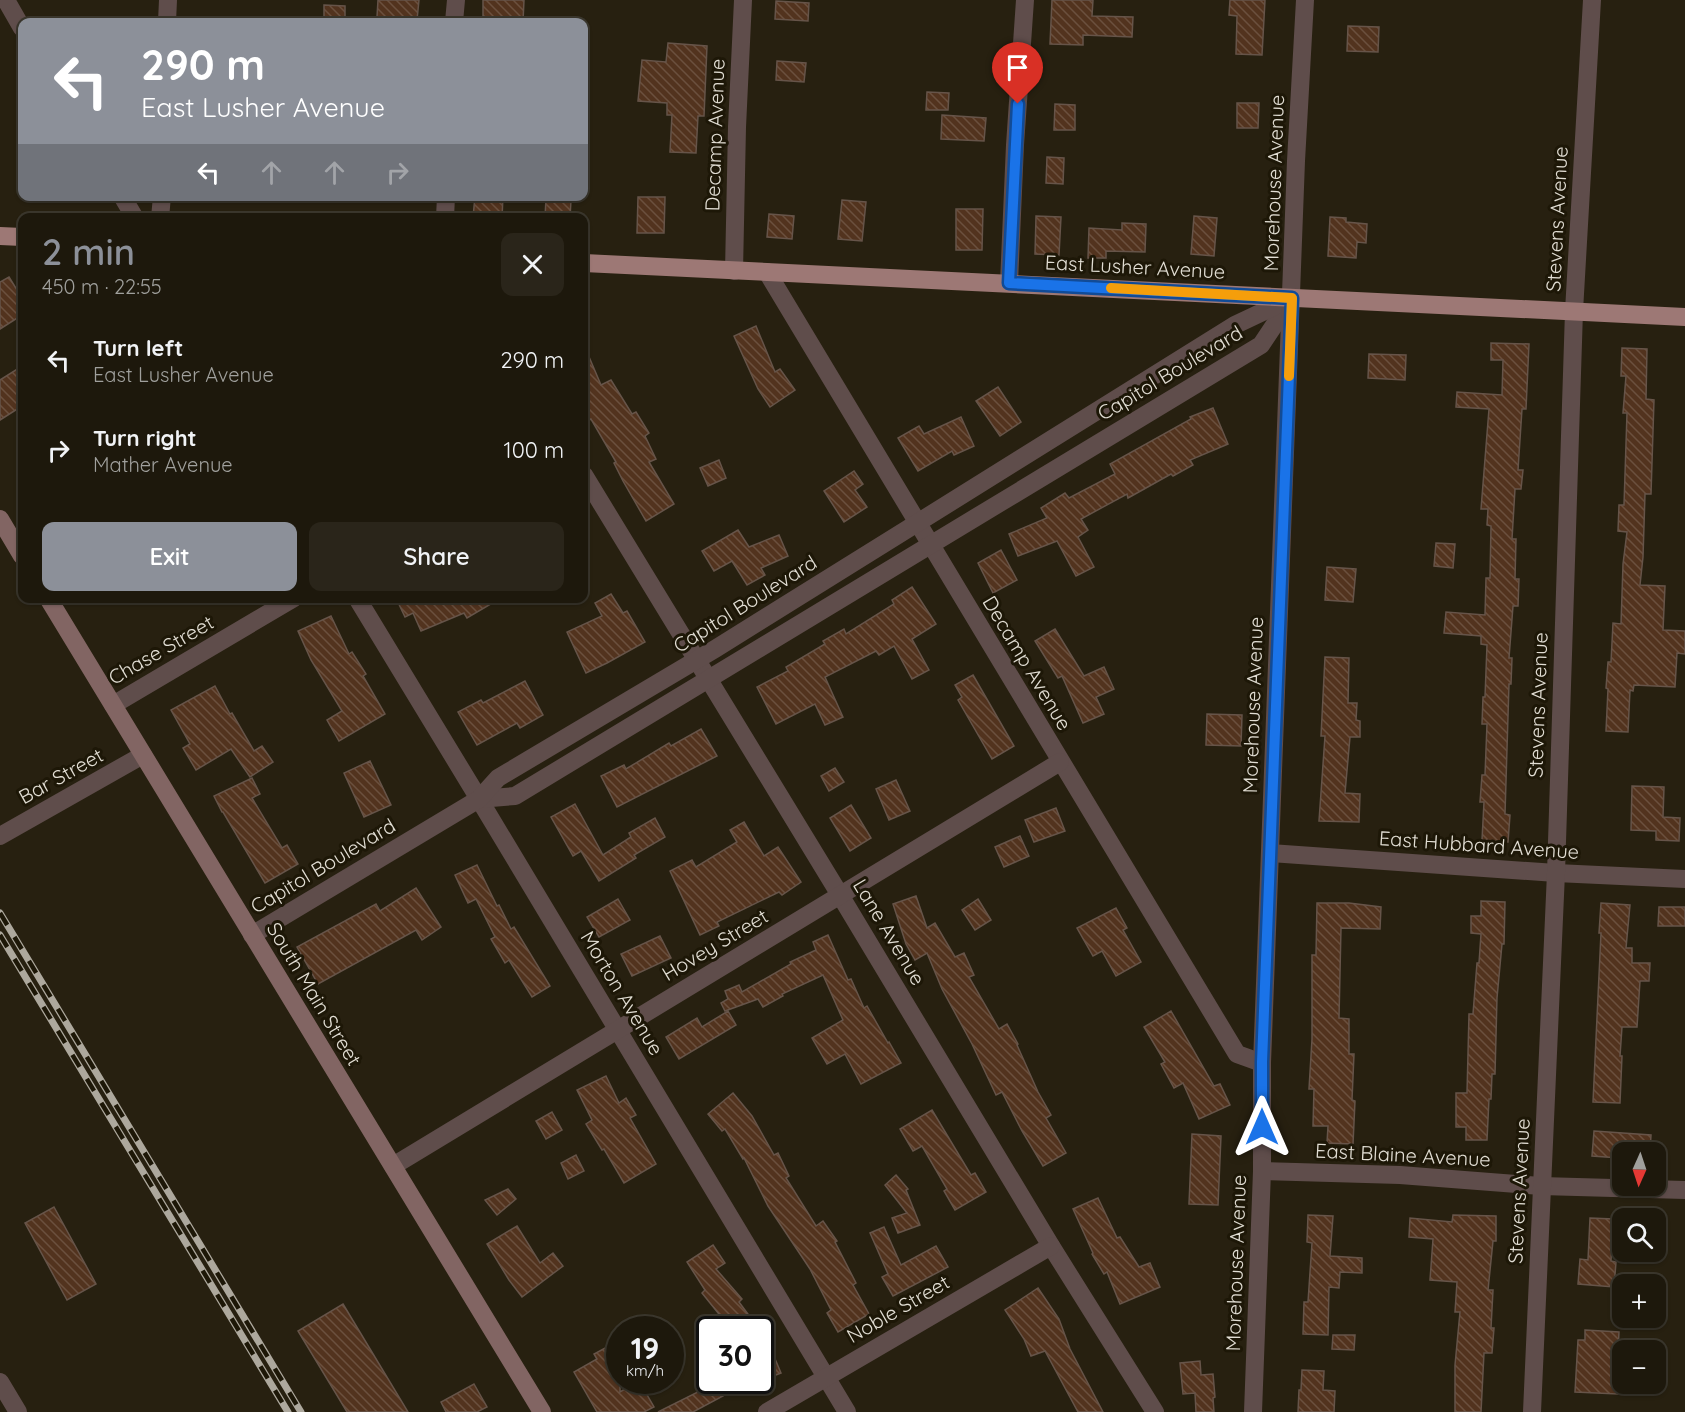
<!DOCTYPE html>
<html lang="en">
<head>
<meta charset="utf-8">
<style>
  :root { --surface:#1d180c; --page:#2a251a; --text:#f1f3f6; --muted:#a0a09d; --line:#3b372d; --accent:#8c9099 }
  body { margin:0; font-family:Quicksand,sans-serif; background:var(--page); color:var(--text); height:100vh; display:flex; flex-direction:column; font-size:22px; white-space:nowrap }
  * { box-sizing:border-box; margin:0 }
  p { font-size:20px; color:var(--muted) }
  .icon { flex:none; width:33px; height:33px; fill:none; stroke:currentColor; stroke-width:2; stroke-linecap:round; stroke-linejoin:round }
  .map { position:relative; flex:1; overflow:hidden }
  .side { position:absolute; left:18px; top:213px; width:570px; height:390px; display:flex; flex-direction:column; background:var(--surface); border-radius:12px; box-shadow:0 2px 4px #0004,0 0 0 2px var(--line) }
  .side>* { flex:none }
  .banner { position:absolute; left:18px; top:18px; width:570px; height:183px; border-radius:12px; box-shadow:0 2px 4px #0004,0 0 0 2px var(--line); background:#8c9099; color:#fff; overflow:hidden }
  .needle { width:39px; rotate:183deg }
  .fabs { position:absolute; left:1612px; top:1142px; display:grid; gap:12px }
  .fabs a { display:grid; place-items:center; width:54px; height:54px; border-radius:12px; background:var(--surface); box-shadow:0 2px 4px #0004,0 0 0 2px var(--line); font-size:30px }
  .speed { position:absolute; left:606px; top:1316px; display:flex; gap:12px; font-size:30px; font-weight:700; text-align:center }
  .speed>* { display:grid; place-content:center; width:78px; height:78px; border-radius:50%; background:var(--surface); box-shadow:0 2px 4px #0004,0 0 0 2px var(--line); line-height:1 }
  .speed small { font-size:15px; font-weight:400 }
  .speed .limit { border:3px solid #111; border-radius:9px; background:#fff; color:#111 }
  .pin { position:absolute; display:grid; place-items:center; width:51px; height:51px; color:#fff; margin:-62px -26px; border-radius:50% 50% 50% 0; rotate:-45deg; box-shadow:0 0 6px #0007 }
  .pin .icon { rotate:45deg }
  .me { position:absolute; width:66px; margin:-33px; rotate:0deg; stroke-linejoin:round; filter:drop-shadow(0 0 4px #0008) }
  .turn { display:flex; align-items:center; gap:21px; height:126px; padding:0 24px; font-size:27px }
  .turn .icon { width:78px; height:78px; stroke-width:2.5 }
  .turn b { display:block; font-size:42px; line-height:51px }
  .lanes { display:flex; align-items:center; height:57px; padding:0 24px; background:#0003; justify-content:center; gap:30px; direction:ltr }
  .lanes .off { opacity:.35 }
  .round { display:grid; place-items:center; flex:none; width:63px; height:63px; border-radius:12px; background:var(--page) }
  .headline { display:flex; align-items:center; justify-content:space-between; height:102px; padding:0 24px }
  h1 { font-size:36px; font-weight:600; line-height:45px; color:var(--accent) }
  .action { display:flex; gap:12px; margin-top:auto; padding:12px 24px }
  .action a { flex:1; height:69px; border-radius:12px; background:var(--accent); color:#fff; font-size:24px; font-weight:600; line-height:69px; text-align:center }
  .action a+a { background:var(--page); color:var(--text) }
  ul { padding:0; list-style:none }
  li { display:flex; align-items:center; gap:18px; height:90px; padding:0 24px }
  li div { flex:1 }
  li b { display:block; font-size:22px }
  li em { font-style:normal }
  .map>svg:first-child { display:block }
  .building { fill:url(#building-back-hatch); stroke:#665449; stroke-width:1.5 }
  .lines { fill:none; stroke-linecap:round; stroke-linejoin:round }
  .minor { stroke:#5f4d4b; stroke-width:18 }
  .tertiary { stroke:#5f4d4b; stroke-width:18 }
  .secondary { stroke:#826563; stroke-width:18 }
  .primary { stroke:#9d7875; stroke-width:18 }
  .rail-casing { stroke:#ada89d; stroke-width:7 }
  .rail { stroke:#1d1707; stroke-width:4.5; stroke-dasharray:14; stroke-linecap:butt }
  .route-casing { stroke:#114b97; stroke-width:15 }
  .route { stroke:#1a73e8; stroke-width:10 }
  .slow { stroke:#f59e0b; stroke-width:10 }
  .labels { text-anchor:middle; stroke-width:6; stroke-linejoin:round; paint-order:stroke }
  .street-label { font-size:20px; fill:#e2ded4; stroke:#1d1707 }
</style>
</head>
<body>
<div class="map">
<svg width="1685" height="1412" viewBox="0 0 1685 1412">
  <defs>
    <pattern id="building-back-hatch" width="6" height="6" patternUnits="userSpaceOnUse" patternTransform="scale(1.5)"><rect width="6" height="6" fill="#52331e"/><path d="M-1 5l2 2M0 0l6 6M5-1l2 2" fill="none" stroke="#6b503e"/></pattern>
  </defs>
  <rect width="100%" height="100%" fill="#272010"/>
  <g class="building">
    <polygon points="378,0 419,0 417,20 377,17"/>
    <polygon points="483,0 524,0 523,22 483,21"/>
    <polygon points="1052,0 1093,0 1092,16 1133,17 1132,37 1083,35 1083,45 1050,44"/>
    <polygon points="1230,0 1265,0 1262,55 1236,54 1237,16 1229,15"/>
    <polygon points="776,1 809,3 808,21 775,19"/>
    <polygon points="324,5 345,6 345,20 324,19"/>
    <polygon points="1348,26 1379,27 1378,52 1347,51"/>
    <polygon points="668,43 707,46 704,116 698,116 696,153 670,152 672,115 667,115 667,103 638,101 642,60 666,62"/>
    <polygon points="777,61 806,63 804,82 776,80"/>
    <polygon points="927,92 949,93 948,110 926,110"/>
    <polygon points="1237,103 1259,103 1258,128 1237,128"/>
    <polygon points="1055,104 1075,105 1075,130 1054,130"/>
    <polygon points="942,115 986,118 984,141 941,139"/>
    <polygon points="1047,157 1064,158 1063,184 1046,183"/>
    <polygon points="475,196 503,196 502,218 473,218"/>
    <polygon points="638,197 665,197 664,233 637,233"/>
    <polygon points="546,198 571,200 570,218 545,218"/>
    <polygon points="842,200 866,202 862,241 838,239"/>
    <polygon points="956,209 983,209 982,250 956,250"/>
    <polygon points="769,214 794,216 792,239 767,237"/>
    <polygon points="1036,216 1061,217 1059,255 1035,254"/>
    <polygon points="1194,216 1217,218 1214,256 1191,254"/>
    <polygon points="1330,217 1346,218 1346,222 1367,224 1366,243 1357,242 1356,258 1328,256"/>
    <polygon points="1122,223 1146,224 1145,252 1106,251 1106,258 1088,258 1089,228 1122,230"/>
    <polygon points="9,277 22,298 22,315 0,329 0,282"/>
    <polygon points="756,326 775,372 780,369 795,390 770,407 758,389 734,336"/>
    <polygon points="1491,343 1529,344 1526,409 1522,409 1518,470 1523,470 1521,489 1515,489 1512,539 1516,539 1515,579 1519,579 1518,606 1513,606 1509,658 1512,658 1511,684 1509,684 1505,814 1510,815 1508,842 1482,840 1484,802 1480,802 1482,775 1485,775 1487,724 1482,724 1483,697 1485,697 1487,645 1481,644 1481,636 1444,633 1446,612 1485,615 1486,578 1490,578 1491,526 1487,525 1488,509 1481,509 1489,409 1456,407 1457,392 1502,395 1503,360 1491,360"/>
    <polygon points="584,345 601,385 611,380 632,414 636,412 649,433 645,436 656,459 649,462 674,504 646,521 623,481 614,463 616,462 591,419 584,424"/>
    <polygon points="1622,348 1647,349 1646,399 1654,400 1651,494 1645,494 1643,557 1640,585 1665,586 1663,630 1685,631 1685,654 1677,653 1675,687 1634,685 1633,691 1630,690 1628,732 1606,731 1608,689 1606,688 1608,662 1611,662 1613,623 1621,624 1623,564 1627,532 1618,531 1619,505 1624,505 1627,413 1623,413 1626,376 1621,376"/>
    <polygon points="1369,354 1406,355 1405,380 1368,378"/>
    <polygon points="22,366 22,406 0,420 0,380"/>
    <polygon points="998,387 1021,422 1000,436 976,401"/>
    <polygon points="1213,408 1228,444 1190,460 1193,465 1173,476 1171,474 1128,498 1127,494 1081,519 1088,530 1078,537 1094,567 1076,576 1057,541 1018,556 1009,534 1047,518 1041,508 1065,493 1069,498 1115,474 1110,464 1191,419 1190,417"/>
    <polygon points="961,417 974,446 954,455 952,451 918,471 898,438 919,426 924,434"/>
    <polygon points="719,460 726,478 708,486 700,468"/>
    <polygon points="854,471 863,484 855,490 867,507 844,522 824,491"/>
    <polygon points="738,530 749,547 779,535 788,556 761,568 765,575 747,585 732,561 714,571 702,551"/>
    <polygon points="1436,543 1455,544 1453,568 1434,566"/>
    <polygon points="1001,550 1017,580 993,593 978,563"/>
    <polygon points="1327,567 1356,569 1353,602 1325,600"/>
    <polygon points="912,587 936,624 912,639 929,670 912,679 894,646 879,655 876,651 825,677 843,717 825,725 815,704 776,724 757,687 788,671 786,667 825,644 823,641 844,629 846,634 894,604 892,600"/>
    <polygon points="611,594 623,613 627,611 645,642 607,663 586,673 567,632 602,616 595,603"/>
    <polygon points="396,598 501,598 467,618 464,613 421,631 413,613 405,617"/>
    <polygon points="331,616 349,654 352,652 366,674 363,676 385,714 339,741 327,720 342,711 311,660 298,631"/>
    <polygon points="1055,629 1084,676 1104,667 1114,689 1096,697 1104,714 1083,723 1062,676 1058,678 1035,641"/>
    <polygon points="1325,657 1349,658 1348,703 1357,703 1356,720 1360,721 1360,737 1350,737 1345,793 1360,794 1359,822 1319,821 1325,736 1321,736"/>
    <polygon points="973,675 1014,746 992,759 958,700 962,697 955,685"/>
    <polygon points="525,681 543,715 520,728 517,723 477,745 458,712 481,700 483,703"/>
    <polygon points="215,686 230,714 232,713 254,751 262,746 273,762 250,777 231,749 196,770 183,748 190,744 171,710"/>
    <polygon points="1207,714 1242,715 1241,746 1206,745"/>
    <polygon points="701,729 717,756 617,807 601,776 624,765 626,769 669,743 671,746"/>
    <polygon points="370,761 391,805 364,817 344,773"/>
    <polygon points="835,768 844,782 829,791 821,776"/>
    <polygon points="252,778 260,794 252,798 282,848 287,845 298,864 265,883 223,812 222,812 214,796"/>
    <polygon points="896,780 910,811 889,820 876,789"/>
    <polygon points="1632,786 1664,787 1663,817 1680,818 1679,841 1656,840 1656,831 1631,830"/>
    <polygon points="575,804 603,855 631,837 629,833 655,818 665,837 634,855 636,858 599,881 581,851 573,856 551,817"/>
    <polygon points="851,805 871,838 850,851 830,818"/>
    <polygon points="1056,808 1065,831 1034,842 1025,820"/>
    <polygon points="744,822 764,856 778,847 801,882 782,895 779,892 717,922 719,926 700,935 670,871 692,860 696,867 737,842 730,830"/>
    <polygon points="1020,836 1029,856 1004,867 995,847"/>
    <polygon points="477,865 497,906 499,905 511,929 514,927 550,986 532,997 509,960 505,963 491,939 495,937 476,899 468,903 455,875"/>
    <polygon points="416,888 441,927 422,940 416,930 318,984 297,947 376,904 380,911"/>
    <polygon points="916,896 927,928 935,923 955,957 964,953 974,975 969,977 999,1029 1007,1024 1018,1044 1017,1045 1038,1092 1051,1115 1046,1118 1066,1153 1043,1166 1022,1131 1002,1092 996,1095 972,1044 942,989 927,953 915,960 906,944 893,904"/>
    <polygon points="618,899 630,920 599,937 587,917"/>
    <polygon points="978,899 991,920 975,930 962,910"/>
    <polygon points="1481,901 1505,902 1504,944 1502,944 1497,998 1495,1074 1492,1074 1491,1099 1489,1099 1487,1140 1466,1140 1466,1127 1456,1127 1456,1093 1467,1093 1469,1014 1473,1014 1477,963 1479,963 1481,934 1471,933 1471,916 1481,916"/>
    <polygon points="1317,903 1349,903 1381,907 1380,929 1341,928 1339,1018 1349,1019 1349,1054 1354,1054 1352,1100 1355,1101 1353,1144 1327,1143 1328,1126 1313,1126 1314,1089 1309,1089 1312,1039 1312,955 1316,955"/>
    <polygon points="1601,903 1630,905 1626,948 1632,948 1632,963 1650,963 1649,981 1640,981 1637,1027 1622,1027 1620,1056 1622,1056 1620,1103 1593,1102 1601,933 1599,933"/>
    <polygon points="1659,907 1685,907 1685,926 1658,926"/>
    <polygon points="1116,908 1127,928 1123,930 1141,962 1116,976 1102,951 1093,956 1077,928"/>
    <polygon points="828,935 848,980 851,979 864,1008 867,1006 888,1043 889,1042 901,1063 861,1084 845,1054 827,1064 812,1038 843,1020 823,975 782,994 783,996 763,1007 758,999 725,1011 721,1003 728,999 725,991 739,985 742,992 791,964 790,962 816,950 813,942"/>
    <polygon points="660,936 671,958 632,976 621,954"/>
    <polygon points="728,1011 736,1025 679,1059 666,1037 697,1018 702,1027"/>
    <polygon points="1171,1011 1214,1086 1220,1084 1230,1105 1199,1119 1183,1083 1174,1088 1161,1064 1165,1062 1144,1027"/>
    <polygon points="606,1076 619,1103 626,1098 636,1115 630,1118 656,1164 624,1183 604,1149 602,1150 586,1124 592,1120 577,1090"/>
    <polygon points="733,1093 752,1116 774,1155 778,1153 789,1176 786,1178 816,1226 823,1221 837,1241 835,1242 856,1283 853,1285 869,1314 838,1332 827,1313 831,1310 810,1269 768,1206 744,1158 743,1159 725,1129 722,1131 708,1114"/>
    <polygon points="932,1110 971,1175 975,1173 986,1192 955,1210 944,1191 947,1189 922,1146 913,1151 900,1129"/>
    <polygon points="552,1112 562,1130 546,1139 536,1121"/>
    <polygon points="1594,1131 1651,1135 1650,1152 1623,1152 1623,1157 1619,1156 1619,1158 1592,1156"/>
    <polygon points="1192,1134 1221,1136 1218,1205 1189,1204"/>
    <polygon points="576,1155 584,1171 568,1179 561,1163"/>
    <polygon points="896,1175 908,1189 906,1190 920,1225 898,1233 892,1218 907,1213 885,1185"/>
    <polygon points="508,1189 516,1199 497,1215 485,1200"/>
    <polygon points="1098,1198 1117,1238 1120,1237 1139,1267 1150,1263 1160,1287 1120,1304 1107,1272 1104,1274 1092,1254 1093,1253 1073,1209"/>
    <polygon points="54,1207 96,1284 67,1300 25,1223"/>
    <polygon points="1308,1215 1333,1216 1330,1256 1362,1258 1362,1273 1340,1272 1339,1288 1329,1287 1328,1335 1303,1334 1304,1302 1308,1302 1312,1243 1307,1242"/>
    <polygon points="1453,1215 1496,1216 1496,1241 1493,1241 1488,1290 1493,1290 1491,1328 1494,1328 1492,1353 1484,1353 1481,1412 1455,1412 1455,1365 1460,1312 1455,1312 1457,1282 1430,1280 1433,1239 1409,1237 1410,1218 1452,1222"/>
    <polygon points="1590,1218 1613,1219 1611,1261 1616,1262 1614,1287 1578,1284 1580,1259 1588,1260"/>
    <polygon points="517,1226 540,1263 553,1253 563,1266 522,1297 509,1280 487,1244"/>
    <polygon points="884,1227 901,1265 936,1246 948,1267 893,1296 882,1277 888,1274 870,1233"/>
    <polygon points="713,1245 725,1263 716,1269 742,1299 739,1302 759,1329 731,1329 702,1293 705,1290 687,1262"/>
    <polygon points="1038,1288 1059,1319 1070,1349 1103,1412 1078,1412 1045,1351 1031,1356 1024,1339 1005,1310"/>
    <polygon points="343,1304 408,1412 347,1412 298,1331"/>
    <polygon points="760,1323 781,1373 760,1381"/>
    <polygon points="1585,1330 1619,1332 1617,1371 1620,1371 1618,1394 1575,1392 1578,1340 1585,1340"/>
    <polygon points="1333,1335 1355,1335 1354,1350 1332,1349"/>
    <polygon points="620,1340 620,1392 639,1381 654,1407 644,1412 597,1412 574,1372 597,1359 594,1354"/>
    <polygon points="1200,1361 1201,1375 1213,1374 1215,1397 1213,1398 1214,1412 1196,1412 1195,1393 1183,1394 1180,1363"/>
    <polygon points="1302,1370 1324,1371 1323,1390 1335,1391 1334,1412 1298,1412 1299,1390 1301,1390"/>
    <polygon points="711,1380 714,1380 723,1396 693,1412 658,1412 698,1392 696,1388"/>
    <polygon points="474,1384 487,1407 477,1412 446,1412 441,1402"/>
  </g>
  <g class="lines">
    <g class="minor">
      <polyline points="6,0 22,28"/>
      <polyline points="454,22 456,0"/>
      <polyline points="122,196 135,218"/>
      <polyline points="445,218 446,196"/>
      <polyline points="734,271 737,127 743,0"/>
      <polyline points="767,272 1237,1054 1262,1063"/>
      <polyline points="1009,283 1015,145 1025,0"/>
      <polyline points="584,475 840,895 1051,1246 1155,1412"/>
      <polyline points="357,598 479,799 847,1412"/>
      <polyline points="113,705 294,598"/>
      <polyline points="479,799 515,796 1261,345 1291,300"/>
      <polyline points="0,836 143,755"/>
      <polyline points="1270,853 1556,873 1685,879"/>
      <polyline points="252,935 479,799 498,778 715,649 1235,325 1292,298"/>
      <polyline points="393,1166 1060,762"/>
      <polyline points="1262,1171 1400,1175 1541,1186 1685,1190"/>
      <polyline points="767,1412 1051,1246"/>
      <polyline points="1253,1412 1262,1171 1262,1063 1296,161 1305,0"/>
      <polyline points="1532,1412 1556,873 1574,311 1592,0"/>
    </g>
    <g class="tertiary">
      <polyline points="167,22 168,0"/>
      <polyline points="160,218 162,196"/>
      <polyline points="0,1382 18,1412"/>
    </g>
    <g class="secondary">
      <polyline points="0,519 22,556"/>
      <polyline points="48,598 542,1412"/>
    </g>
    <g class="primary">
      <polyline points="0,236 22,237"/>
      <polyline points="584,263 1685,317"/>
    </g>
    <g class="rail-casing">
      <g id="rail">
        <polyline points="0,913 301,1412"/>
        <polyline points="0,935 288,1412"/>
      </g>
    </g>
    <use href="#rail" class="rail"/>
  </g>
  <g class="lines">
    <g class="route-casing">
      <polyline id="route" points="1018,104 1009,283 1292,298 1262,1062 1262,1127"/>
    </g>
    <use href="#route" class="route"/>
    <polyline class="slow" points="1111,288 1292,298 1289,376"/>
  </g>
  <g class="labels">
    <g class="street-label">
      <text transform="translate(715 135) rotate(-88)" y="7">Decamp Avenue</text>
      <text transform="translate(1274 183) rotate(-88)" y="7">Morehouse Avenue</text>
      <text transform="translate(1557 219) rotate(-87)" y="7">Stevens Avenue</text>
      <text transform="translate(1135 267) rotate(3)" y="7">East Lusher Avenue</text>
      <text transform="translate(1170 373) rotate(-31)" y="7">Capitol Boulevard</text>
      <text transform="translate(745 604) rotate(-32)" y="7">Capitol Boulevard</text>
      <text transform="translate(161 650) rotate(-30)" y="7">Chase Street</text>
      <text transform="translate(1027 663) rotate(59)" y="7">Decamp Avenue</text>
      <text transform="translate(1253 705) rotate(-88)" y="7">Morehouse Avenue</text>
      <text transform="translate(1538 705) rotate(-88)" y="7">Stevens Avenue</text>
      <text transform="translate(61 776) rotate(-29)" y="7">Bar Street</text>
      <text transform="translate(1479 845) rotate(4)" y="7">East Hubbard Avenue</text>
      <text transform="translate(323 866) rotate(-31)" y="7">Capitol Boulevard</text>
      <text transform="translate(889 932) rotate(59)" y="7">Lane Avenue</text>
      <text transform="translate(715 945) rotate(-31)" y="7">Hovey Street</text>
      <text transform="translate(622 993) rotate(59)" y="7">Morton Avenue</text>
      <text transform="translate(314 994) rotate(59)" y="7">South Main Street</text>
      <text transform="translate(1403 1155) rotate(3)" y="7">East Blaine Avenue</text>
      <text transform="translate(1519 1191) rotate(-87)" y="7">Stevens Avenue</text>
      <text transform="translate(1236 1263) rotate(-88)" y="7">Morehouse Avenue</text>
      <text transform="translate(898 1309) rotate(-30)" y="7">Noble Street</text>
    </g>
  </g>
</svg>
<div class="fabs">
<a><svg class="needle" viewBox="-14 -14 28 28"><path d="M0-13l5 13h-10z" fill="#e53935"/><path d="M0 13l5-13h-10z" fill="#a0a09d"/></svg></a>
<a><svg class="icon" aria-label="search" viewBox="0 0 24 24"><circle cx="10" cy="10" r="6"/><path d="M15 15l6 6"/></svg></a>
<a>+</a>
<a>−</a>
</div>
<div class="speed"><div>19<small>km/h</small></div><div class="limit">30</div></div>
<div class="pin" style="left:1018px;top:104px;background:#d93025"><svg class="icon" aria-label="arrive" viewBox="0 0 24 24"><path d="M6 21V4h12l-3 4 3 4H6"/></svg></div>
<svg class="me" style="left:1262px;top:1127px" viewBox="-20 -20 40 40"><path d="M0-17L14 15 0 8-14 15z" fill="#1a73e8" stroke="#fff" stroke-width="4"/></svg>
<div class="banner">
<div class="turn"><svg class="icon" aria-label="left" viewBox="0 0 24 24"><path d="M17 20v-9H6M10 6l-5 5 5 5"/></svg><div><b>290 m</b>East Lusher Avenue</div></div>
<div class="lanes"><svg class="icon" aria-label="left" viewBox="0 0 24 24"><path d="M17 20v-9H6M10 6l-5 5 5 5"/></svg><svg class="icon off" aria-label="ahead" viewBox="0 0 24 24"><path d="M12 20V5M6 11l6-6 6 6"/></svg><svg class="icon off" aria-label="ahead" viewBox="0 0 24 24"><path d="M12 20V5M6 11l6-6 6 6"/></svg><svg class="icon off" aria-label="right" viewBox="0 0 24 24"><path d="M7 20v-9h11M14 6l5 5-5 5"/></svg></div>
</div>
<section class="side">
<div class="headline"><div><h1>2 min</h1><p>450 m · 22:55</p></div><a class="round"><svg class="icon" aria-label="close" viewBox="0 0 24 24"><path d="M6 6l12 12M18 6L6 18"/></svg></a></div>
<ul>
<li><svg class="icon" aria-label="left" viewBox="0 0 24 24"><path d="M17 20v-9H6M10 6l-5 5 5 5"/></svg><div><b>Turn left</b><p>East Lusher Avenue</p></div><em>290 m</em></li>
<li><svg class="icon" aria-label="right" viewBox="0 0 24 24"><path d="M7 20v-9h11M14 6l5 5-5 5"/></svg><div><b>Turn right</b><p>Mather Avenue</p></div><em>100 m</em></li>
</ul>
<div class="action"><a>Exit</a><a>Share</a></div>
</section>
</div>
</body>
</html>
